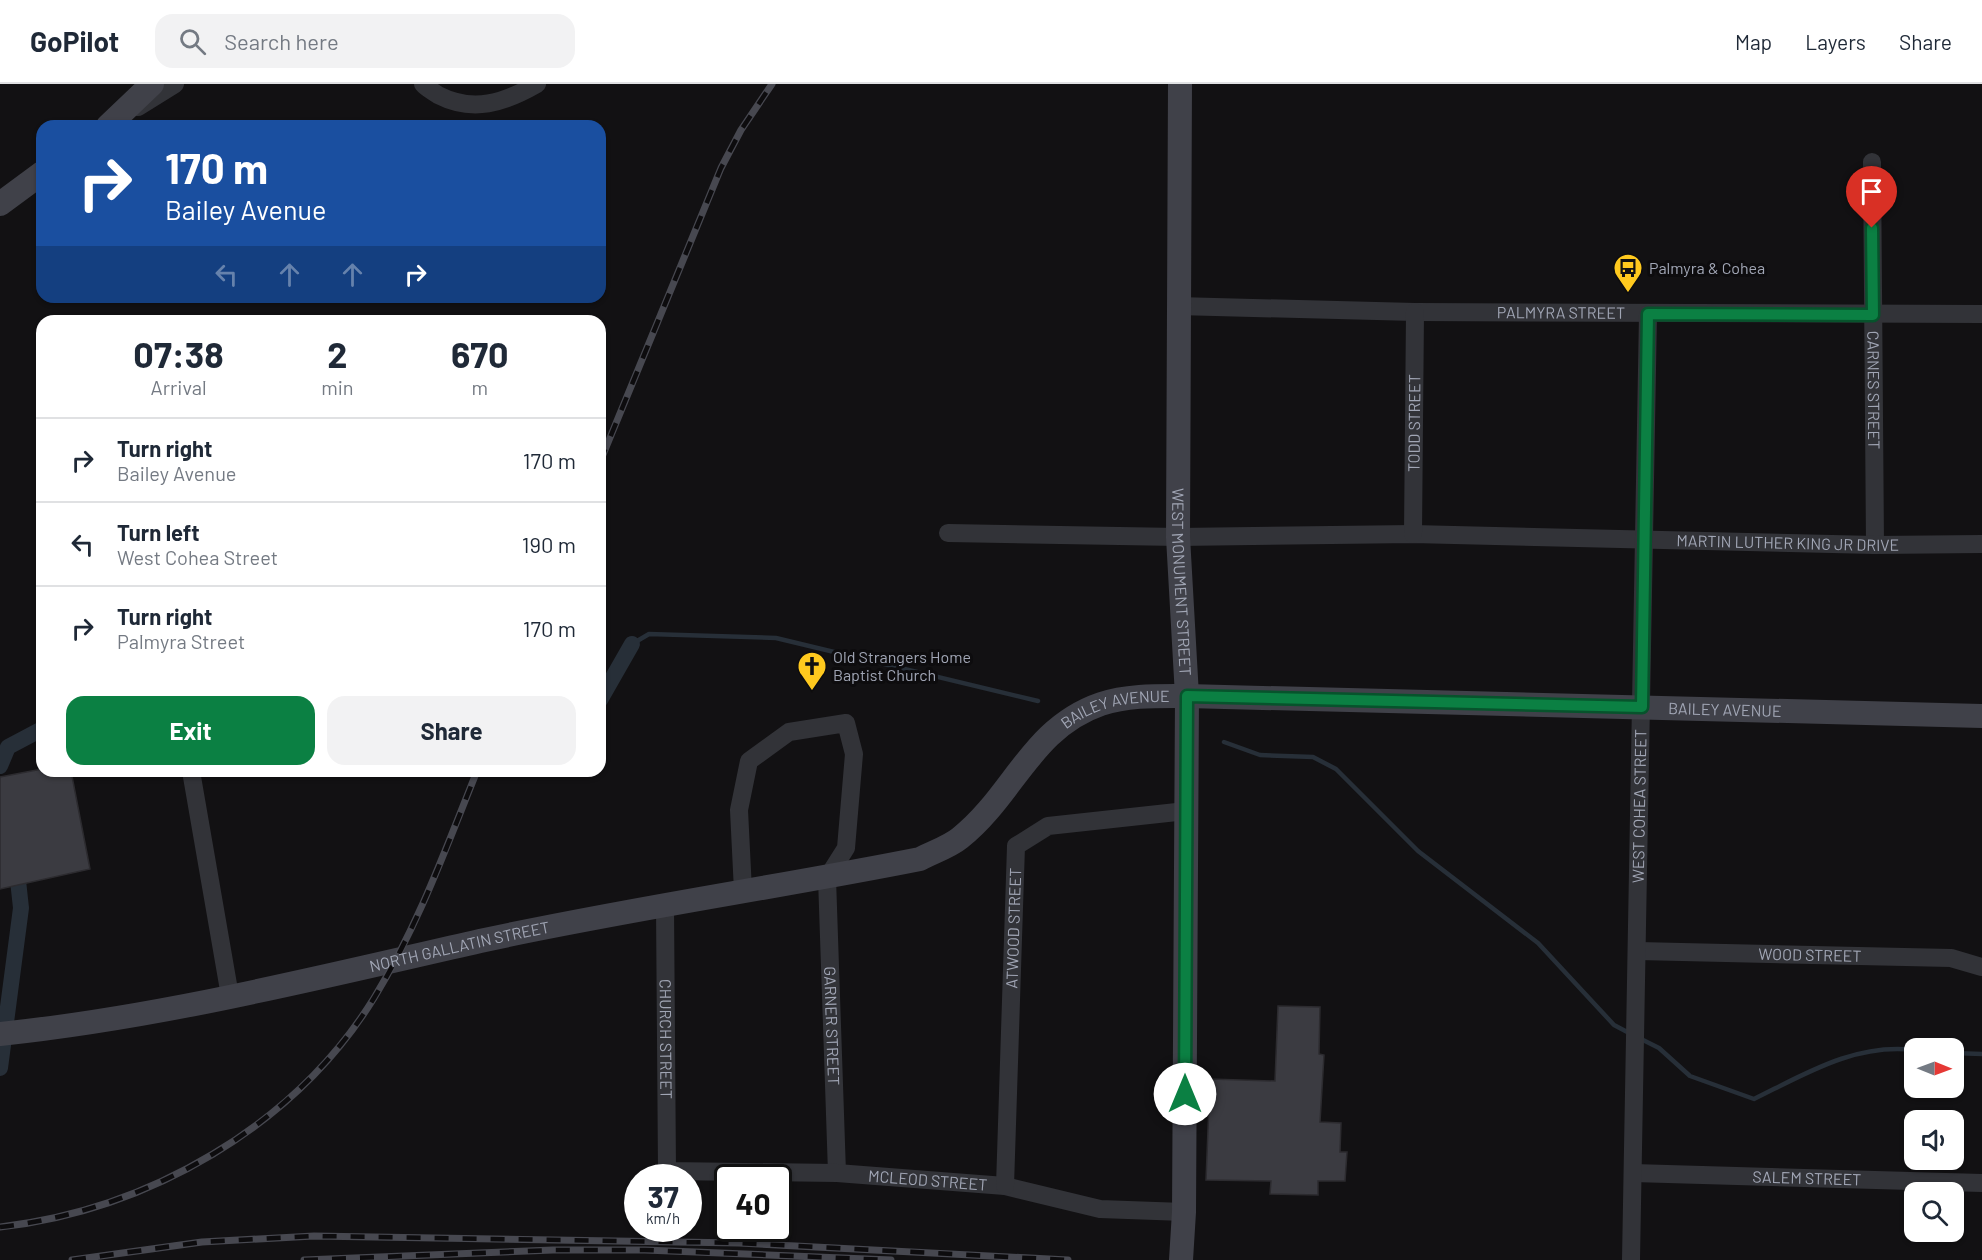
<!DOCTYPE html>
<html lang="en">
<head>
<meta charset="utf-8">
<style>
  :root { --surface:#fff; --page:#f2f2f3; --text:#1f2937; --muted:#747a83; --line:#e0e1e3; --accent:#0b8043 }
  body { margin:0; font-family:Barlow,sans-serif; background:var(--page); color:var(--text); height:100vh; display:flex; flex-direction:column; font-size:22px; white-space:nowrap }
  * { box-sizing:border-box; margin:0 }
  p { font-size:20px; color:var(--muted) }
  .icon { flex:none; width:33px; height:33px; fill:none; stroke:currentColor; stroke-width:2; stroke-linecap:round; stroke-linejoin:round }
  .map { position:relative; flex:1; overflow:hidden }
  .drawer { position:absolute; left:36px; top:231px; width:570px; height:462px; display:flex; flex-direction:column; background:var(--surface); border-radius:18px; box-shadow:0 2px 4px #0004 }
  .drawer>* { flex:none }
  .top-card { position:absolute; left:36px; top:36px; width:570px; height:183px; border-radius:18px; box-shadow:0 2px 4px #0004; background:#1a4fa0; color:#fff; overflow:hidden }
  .needle { width:39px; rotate:91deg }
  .fabs { position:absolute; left:1904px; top:954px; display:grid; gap:12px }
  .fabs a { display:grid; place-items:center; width:60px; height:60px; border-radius:12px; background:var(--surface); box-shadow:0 2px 4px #0004; font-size:30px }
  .speed { position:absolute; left:624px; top:1080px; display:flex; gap:12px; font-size:30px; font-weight:700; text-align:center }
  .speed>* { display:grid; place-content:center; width:78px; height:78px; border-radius:50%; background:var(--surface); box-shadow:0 2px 4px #0004; line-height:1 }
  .speed small { font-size:15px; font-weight:400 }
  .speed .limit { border:3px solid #111; border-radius:9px; background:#fff; color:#111 }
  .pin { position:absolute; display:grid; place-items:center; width:51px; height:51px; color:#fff; margin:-62px -26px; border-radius:50% 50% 50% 0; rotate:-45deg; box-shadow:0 0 6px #0007 }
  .pin .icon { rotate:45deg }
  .me { position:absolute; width:66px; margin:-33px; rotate:0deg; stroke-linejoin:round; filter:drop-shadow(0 0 4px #0008) }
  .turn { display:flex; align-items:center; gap:21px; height:126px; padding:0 30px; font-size:27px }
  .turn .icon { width:78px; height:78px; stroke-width:2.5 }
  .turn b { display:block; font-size:42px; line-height:51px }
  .lanes { display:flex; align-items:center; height:57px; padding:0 30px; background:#0003; justify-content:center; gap:30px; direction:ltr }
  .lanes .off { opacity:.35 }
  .eta { display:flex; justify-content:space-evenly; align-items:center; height:102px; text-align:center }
  .eta b { font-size:36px; font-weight:700; line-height:42px }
  .cta { display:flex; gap:12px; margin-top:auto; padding:12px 30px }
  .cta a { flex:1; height:69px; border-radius:18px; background:var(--accent); color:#fff; font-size:24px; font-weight:700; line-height:69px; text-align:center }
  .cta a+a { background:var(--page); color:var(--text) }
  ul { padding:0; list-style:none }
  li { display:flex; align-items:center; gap:18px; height:84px; padding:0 30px; border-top:2px solid var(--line) }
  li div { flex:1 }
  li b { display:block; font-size:22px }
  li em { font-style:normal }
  header { display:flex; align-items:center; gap:36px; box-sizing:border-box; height:84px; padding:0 30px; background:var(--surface); border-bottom:2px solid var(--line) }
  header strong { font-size:28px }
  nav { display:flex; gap:33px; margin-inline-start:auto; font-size:21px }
  .search { width:420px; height:54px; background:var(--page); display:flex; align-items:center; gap:15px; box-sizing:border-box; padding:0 21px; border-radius:18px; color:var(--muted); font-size:22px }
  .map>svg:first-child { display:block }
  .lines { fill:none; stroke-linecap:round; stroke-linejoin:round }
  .stream { stroke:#272f38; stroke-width:4.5 }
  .canal { stroke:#272f38; stroke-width:16 }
  .building { fill:#3b3b41; stroke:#2c2b2f; stroke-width:1.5 }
  .street { stroke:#323338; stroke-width:18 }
  .secondary { stroke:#404149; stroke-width:24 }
  .rail-casing { stroke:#474850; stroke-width:7 }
  .rail { stroke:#0d0c0e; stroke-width:4.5; stroke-dasharray:14; stroke-linecap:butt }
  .route-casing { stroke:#07532c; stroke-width:15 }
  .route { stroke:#0b8043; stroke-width:10 }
  .labels { text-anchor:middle; stroke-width:6; stroke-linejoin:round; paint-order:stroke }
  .poi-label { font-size:16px; fill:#a1a6b5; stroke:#0d0c0e; text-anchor:start }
  .street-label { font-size:16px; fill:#a1a6b5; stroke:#0d0c0e }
</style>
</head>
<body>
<header>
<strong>GoPilot</strong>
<div class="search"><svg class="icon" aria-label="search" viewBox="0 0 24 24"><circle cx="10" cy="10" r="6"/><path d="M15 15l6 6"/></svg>Search here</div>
<nav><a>Map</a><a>Layers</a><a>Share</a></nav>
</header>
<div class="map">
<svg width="1982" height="1176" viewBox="0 0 1982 1176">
  <rect width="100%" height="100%" fill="#121113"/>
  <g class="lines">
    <g class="stream">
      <polyline points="632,560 649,550 776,554 1038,617"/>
      <polyline points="1224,658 1260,671 1313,673 1336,685 1418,767 1538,859 1614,941 1631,950"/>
      <path d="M 1639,954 L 1659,964 L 1690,992 L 1754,1015 C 1805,990 1855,959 1914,966"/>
      <polyline points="1953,969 1982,970"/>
    </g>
    <g class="canal">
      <polyline points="600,616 632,560"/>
      <polyline points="0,682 8,663 42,645"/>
      <polyline points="0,984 21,824 16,778"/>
    </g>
  </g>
  <g class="building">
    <polygon points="42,685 71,687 90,785 0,805 0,693"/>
    <polygon points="1278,922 1320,923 1319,970 1324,971 1320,1038 1341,1039 1340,1068 1347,1068 1345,1097 1318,1097 1318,1111 1270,1110 1271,1097 1206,1096 1210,995 1275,997"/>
  </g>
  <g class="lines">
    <g class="street">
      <path d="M 423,0 C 427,5 433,7 438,11 C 473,29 504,19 537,0"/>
      <polyline points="138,23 175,0"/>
      <path id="s1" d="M 1872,78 L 1875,461"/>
      <path id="s2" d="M 1177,222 L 1415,228 L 1982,230"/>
      <path id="s3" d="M 948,449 L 1178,453 L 1413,450 L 1875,461 L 1982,460"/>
      <path id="s4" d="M 1413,450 L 1415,228"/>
      <polyline points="191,687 230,912"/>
      <path id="s5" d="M 743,807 L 739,726 L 749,677 L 789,648 L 846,639 L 854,670 L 846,764 L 827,794 L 837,1089"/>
      <path id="s6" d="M 665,823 L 667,1087 L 837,1089 L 1005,1102 L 1100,1125 L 1184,1128"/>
      <path id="s7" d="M 1638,867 L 1951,874 L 1982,883"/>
      <path id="s8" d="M 1633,1089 L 1982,1099"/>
      <path id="s9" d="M 1005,1102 L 1016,762 L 1048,742 L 1186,727"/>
      <path id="s10" d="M 1631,1176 L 1648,230"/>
    </g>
    <g class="secondary">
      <path id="s11" d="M 1180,0 L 1178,453 L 1187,612 L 1184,1128 L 1181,1176"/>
      <polyline points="108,42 152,0"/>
      <polyline points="0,120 42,89"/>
      <path id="s12" d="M 0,950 C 162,933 321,893 480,857 C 626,825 774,804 920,775 C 933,768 949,763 960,754 C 1014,711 1031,644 1101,620 C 1128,611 1158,612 1187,612 L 1982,632"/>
    </g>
    <g class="rail-casing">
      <g id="rail">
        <polyline points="600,378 721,84 741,46 772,0"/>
        <path d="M 0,1143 C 148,1126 295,1042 374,914 C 418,842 446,764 477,687"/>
        <polyline points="72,1176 202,1158 314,1152 739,1159 1068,1176"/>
        <polyline points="304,1176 553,1166 645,1166 891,1176"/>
      </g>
    </g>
    <use href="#rail" class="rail"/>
  </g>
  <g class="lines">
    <g class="route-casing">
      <polyline id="route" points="1185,1010 1187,612 1642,623 1648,230 1873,231 1872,144"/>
    </g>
    <use href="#route" class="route"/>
  </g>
  <defs>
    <g id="bus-pin" transform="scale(1.5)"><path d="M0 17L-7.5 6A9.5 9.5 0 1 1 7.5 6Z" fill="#ffc91e" stroke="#0d0c0e"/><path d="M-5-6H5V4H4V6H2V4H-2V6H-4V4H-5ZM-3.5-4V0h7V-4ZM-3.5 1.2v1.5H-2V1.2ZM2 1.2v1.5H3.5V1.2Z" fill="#111"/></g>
    <g id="church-pin" transform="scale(1.5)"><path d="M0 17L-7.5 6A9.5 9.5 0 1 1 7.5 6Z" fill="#ffc91e" stroke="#0d0c0e"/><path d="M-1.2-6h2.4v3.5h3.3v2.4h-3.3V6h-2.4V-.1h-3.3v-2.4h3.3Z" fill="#111"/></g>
  </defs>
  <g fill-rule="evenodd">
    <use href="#bus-pin" x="1628" y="184"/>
    <use href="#church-pin" x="812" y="582"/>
  </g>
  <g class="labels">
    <g class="poi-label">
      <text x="1649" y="190">Palmyra &amp; Cohea</text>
      <text x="833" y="579">Old Strangers Home<tspan x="833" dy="18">Baptist Church</tspan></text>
    </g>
    <g class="street-label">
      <text dy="6" stroke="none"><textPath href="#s2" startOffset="384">PALMYRA STREET</textPath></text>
      <text dy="6" stroke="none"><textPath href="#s1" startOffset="228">CARNES STREET</textPath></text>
      <text dy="6" stroke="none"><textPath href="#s4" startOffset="111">TODD STREET</textPath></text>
      <text dy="6" stroke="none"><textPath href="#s3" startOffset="840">MARTIN LUTHER KING JR DRIVE</textPath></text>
      <text dy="6" stroke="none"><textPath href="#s11" startOffset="498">WEST MONUMENT STREET</textPath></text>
      <text dy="6" stroke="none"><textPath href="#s12" startOffset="1804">BAILEY AVENUE</textPath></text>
      <text dy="6" stroke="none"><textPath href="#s12" startOffset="1192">BAILEY AVENUE</textPath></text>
      <text dy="6" stroke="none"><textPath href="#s10" startOffset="454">WEST COHEA STREET</textPath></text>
      <text dy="6" stroke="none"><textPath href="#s9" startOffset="258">ATWOOD STREET</textPath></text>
      <text dy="6" stroke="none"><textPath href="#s12" startOffset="468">NORTH GALLATIN STREET</textPath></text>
      <text dy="6" stroke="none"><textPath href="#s7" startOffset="172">WOOD STREET</textPath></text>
      <text dy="6" stroke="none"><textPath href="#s5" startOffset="548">GARNER STREET</textPath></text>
      <text dy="6" stroke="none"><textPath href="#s6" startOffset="132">CHURCH STREET</textPath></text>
      <text dy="6" stroke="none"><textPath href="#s8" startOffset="174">SALEM STREET</textPath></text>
      <text dy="6" stroke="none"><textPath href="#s6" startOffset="525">MCLEOD STREET</textPath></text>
    </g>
  </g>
</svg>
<div class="fabs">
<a><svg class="needle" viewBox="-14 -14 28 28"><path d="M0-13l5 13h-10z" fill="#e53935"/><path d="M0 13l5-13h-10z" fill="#747a83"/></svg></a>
<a><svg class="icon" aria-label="sound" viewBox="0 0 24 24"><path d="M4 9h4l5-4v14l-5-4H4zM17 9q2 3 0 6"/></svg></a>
<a><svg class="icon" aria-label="search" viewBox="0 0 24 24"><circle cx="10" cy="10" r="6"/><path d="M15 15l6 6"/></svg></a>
</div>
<div class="speed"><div>37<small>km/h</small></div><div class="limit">40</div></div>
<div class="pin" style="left:1872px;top:144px;background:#d93025"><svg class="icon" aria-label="arrive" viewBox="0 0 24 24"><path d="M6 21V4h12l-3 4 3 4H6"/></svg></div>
<svg class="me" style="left:1185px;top:1010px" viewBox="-20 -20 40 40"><circle r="19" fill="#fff"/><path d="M0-13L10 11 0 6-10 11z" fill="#0b8043"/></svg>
<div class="top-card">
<div class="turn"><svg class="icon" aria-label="right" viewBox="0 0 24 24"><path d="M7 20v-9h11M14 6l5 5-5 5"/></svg><div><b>170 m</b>Bailey Avenue</div></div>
<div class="lanes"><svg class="icon off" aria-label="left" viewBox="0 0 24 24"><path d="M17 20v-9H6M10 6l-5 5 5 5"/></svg><svg class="icon off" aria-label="ahead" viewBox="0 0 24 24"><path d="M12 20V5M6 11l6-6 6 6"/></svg><svg class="icon off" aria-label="ahead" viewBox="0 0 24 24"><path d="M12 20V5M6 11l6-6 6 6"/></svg><svg class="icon" aria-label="right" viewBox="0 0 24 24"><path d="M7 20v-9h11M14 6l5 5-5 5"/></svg></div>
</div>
<section class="drawer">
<div class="eta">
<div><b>07:38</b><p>Arrival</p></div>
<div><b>2</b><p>min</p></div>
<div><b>670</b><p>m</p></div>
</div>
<ul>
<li><svg class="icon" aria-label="right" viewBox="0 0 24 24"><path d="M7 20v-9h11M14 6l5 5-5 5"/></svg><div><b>Turn right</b><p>Bailey Avenue</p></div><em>170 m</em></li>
<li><svg class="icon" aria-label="left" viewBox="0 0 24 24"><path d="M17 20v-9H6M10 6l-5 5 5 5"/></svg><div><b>Turn left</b><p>West Cohea Street</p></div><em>190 m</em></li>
<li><svg class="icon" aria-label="right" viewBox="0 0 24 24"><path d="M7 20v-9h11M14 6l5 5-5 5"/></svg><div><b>Turn right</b><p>Palmyra Street</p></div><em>170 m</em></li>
</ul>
<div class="cta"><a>Exit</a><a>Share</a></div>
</section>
</div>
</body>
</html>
